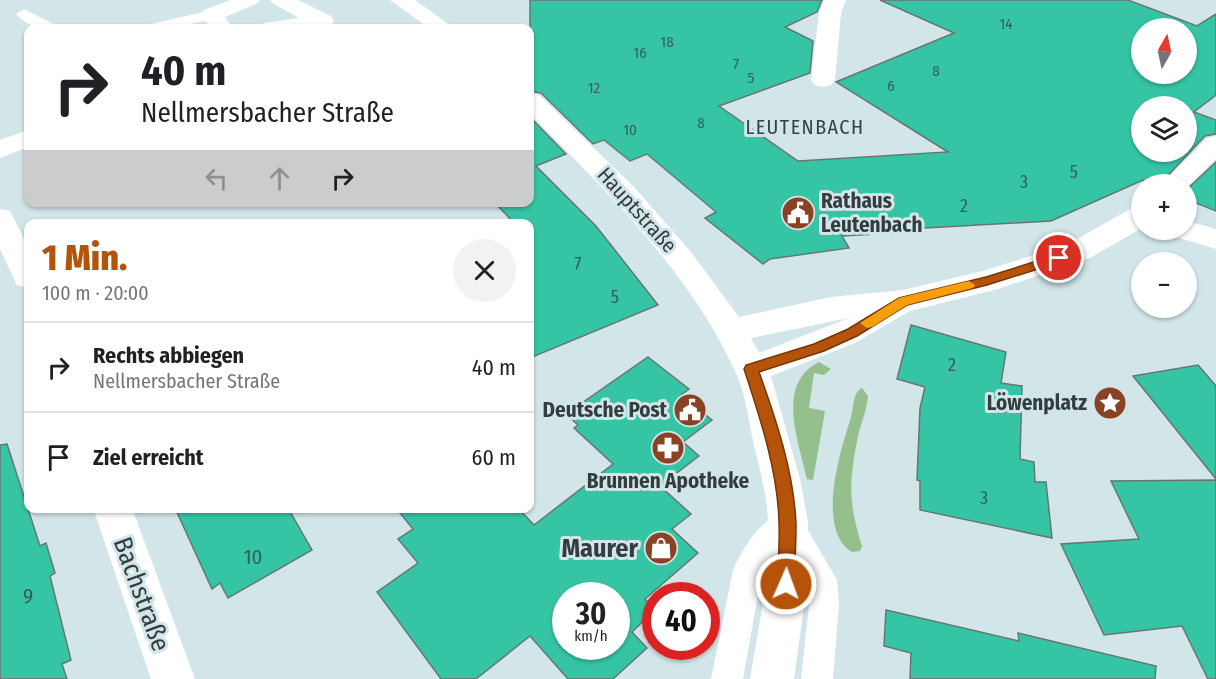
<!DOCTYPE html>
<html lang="de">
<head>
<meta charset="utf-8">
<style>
  :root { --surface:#fff; --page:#f2f2f2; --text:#202124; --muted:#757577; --line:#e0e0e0; --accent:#b45309 }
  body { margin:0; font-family:"Fira Sans Condensed",sans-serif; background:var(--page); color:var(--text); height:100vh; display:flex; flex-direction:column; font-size:22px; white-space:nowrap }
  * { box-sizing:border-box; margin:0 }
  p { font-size:20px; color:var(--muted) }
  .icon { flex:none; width:33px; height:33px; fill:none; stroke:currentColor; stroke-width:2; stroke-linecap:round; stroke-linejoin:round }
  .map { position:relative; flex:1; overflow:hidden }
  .drawer { position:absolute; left:24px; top:219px; width:510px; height:294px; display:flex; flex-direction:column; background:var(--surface); border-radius:12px; box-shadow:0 2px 4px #0004 }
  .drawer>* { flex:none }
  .top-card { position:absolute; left:24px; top:24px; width:510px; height:183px; border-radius:12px; box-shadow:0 2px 4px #0004; background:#fff; color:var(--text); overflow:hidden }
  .needle { width:39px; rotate:9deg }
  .buttons { position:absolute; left:1131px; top:18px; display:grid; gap:12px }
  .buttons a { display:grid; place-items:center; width:66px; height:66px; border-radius:50%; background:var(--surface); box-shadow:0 2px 4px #0004; font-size:30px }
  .speed { position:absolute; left:552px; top:582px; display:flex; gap:12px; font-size:30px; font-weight:700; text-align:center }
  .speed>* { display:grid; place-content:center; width:78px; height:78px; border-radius:50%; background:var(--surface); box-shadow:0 2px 4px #0004; line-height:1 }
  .speed small { font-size:15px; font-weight:400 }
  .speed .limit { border:9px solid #d22; background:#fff; color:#111 }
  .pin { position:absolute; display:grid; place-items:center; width:51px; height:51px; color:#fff; margin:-26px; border:3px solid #fff; border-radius:50%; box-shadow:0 2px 6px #0007 }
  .me { position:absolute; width:66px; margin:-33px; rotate:2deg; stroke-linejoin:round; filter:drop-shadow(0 0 4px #0008) }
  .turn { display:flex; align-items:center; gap:21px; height:126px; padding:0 18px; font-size:27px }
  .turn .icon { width:78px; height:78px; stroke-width:2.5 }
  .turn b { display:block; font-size:42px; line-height:51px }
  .lanes { display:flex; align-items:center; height:57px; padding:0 18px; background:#0003; justify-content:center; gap:30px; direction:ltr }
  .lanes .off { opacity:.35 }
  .round { display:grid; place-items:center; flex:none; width:63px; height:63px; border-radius:32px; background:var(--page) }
  .summary { display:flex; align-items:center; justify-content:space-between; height:102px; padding:0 18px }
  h1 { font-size:36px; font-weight:800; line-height:45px; color:var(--accent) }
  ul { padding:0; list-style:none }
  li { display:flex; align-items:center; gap:18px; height:90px; padding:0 18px; border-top:2px solid var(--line) }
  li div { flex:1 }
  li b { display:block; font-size:22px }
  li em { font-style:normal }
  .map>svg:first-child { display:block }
  .green { fill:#96bf8e }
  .building { fill:#36c5a4; stroke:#667771; stroke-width:1.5; fill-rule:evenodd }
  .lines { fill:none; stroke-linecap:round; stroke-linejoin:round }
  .service { fill:#fff; fill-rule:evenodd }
  .minor { fill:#fff; fill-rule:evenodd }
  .tertiary { fill:#fff; fill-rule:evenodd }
  .route { fill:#b45309; stroke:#753606; stroke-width:1.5 }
  .slow { fill:#f59e0b }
  .labels { text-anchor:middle; stroke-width:6; stroke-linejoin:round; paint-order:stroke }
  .far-number-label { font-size:15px; fill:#345f58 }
  .number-label { font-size:18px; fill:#345f58 }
  .far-quarter-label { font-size:20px; letter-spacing:1.5px; fill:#324346; stroke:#d2e6e9 }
  .poi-label { font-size:21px; font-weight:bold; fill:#343d3e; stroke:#d2e6e9; text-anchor:end }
  .street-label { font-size:21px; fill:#343d3e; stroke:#d2e6e9 }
  .near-number-label { font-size:21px; fill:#345f58 }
  .near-poi-label { font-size:26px; font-weight:bold; fill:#343d3e; stroke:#d2e6e9; text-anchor:end }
  .near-street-label { font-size:26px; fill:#343d3e; stroke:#d2e6e9 }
</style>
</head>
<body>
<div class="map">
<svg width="1216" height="679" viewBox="0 0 1216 679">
  <rect width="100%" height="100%" fill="#d2e6e9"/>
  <g class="green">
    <path d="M 819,362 L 831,369 L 824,375 L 814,373 L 809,408 L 825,411 L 813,480 L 807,479 C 799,441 775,384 819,362 Z"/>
    <path d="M 862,388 L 868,396 C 867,410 861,423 858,436 C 849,481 848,502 862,546 L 860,551 L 852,552 C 815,529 841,449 851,417 C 854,408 852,393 862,388 Z"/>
  </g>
  <g class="building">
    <path d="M 530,0 L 822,0 L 817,12 L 785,27 L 813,41 L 810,73 L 719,106 L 798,161 L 948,152 L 836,82 L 954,33 L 880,0 L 1128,0 L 1197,26 L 1216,14 L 1216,95 L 1194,112 L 1216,120 L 1216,134 L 1205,136 L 1160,184 L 1143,180 L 1051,221 L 890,230 L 892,233 L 842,236 L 849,248 L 770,259 L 763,264 L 705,218 L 716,212 L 647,154 L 630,161 L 604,140 L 593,144 L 541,93 L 530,91 ZM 1142,28 L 1186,28 L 1186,74 L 1142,74 ZM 1142,106 L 1186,106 L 1186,152 L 1142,152 Z"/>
    <polygon points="530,117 566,154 536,166 596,226 658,305 530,358 530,224 515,224 494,202 530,202"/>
    <polygon points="1216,162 1216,211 1186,199 1186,190"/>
    <polygon points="911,325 1006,352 1001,383 1022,386 1020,459 1034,462 1035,482 1046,482 1052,538 920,510 920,481 917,480 920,408 925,387 897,379"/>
    <path d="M 648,357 L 689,389 L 681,395 L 712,420 L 683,442 L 699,456 L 660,486 L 691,514 L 672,529 L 698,553 L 645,599 L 655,610 L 632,632 L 647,648 L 613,679 L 568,679 L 530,636 L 476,679 L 441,679 L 377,592 L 418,563 L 398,539 L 413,529 L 396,508 L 518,508 L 534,525 L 613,464 L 574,428 L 578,425 L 566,414 ZM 566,596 L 616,596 L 616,646 L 566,646 Z"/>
    <polygon points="1198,365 1216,386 1216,479 1133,376"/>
    <polygon points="7,444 40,546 46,543 55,573 50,576 71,660 62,664 67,679 0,679 0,445"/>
    <polygon points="1216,480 1216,679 1208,679 1182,626 1104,635 1061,544 1139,539 1111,481"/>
    <polygon points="175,508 288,508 312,550 228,598 220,583 212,589"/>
    <polygon points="886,610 1019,641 1018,633 1156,666 1155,679 910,679 911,653 884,646"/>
  </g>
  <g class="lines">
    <g class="service">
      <path d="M 24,9 L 55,25 L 57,28 C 42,30 26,26 16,14 Z"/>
      <polygon points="212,10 218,12 220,15 218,18 172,28 145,28 147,25"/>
      <path d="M 788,509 L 798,513 L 837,580 L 839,605 L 833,679 L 801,679 L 809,605 L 807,582 L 785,543 L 772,554 L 762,573 L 743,679 L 711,679 L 733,570 C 744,545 761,519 788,509 Z"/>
    </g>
    <g class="minor">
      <polygon points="230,0 260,0 256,4 225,17 233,28 211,28 201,15 204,10"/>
      <polygon points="270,0 298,0 331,16 334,21 331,26 316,28 261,28 264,23 299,18 274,4"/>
      <polygon points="824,0 846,0 841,13 835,80 831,85 823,87 815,85 811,80 819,13"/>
      <polygon points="28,130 28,147 0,158 0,140"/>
      <polygon points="0,209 10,211 28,247 28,288 17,285 0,249"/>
      <polygon points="1186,221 1216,229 1216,249 1176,237 1172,230 1186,230"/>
      <polygon points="93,508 132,508 195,679 151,679"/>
    </g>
    <g class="tertiary">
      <polygon points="390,0 415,0 454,28 429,28"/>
      <path d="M 530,93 L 539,95 L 634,187 L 691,252 L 739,317 L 831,297 L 903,290 L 983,271 L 1068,244 L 1132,208 L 1142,206 L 1142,228 L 1090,258 L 998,289 L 910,311 L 855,343 L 771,376 L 800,479 L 808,522 L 807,584 L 794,679 L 750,679 C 758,628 771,574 768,522 C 767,496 760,470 754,446 C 749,423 746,397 737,375 C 691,273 607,192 530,114 ZM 849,318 L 759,353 L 751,338 Z"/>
      <polygon points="1216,136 1216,159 1186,188 1186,184 1162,184 1207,138"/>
    </g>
  </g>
  <path class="route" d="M 1059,254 L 1065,258 L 1064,261 L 987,285 L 907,305 L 857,336 L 824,351 L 759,372 C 776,419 794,473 796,524 C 796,544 795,564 794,584 L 792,590 L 786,592 L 780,590 L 777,584 C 778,564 780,543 779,523 C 778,471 760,418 744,369 L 746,365 L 814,344 L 848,329 L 899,298 L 986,277 Z"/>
  <polygon class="slow" points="969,281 975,285 973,288 907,305 872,327 867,328 860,323 899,298"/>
  <defs>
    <g id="civic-disc" transform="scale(1.725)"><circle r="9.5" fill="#8a4224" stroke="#d2e6e9"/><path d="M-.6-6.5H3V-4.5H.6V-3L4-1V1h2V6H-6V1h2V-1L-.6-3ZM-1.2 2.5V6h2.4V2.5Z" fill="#fff"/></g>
    <g id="sight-disc" transform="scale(1.725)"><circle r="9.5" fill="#8a4224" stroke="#d2e6e9"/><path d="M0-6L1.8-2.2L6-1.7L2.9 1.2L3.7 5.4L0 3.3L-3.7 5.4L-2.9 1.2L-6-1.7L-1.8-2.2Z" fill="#fff"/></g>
    <g id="pharmacy-disc" transform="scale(1.725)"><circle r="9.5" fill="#8a4224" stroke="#d2e6e9"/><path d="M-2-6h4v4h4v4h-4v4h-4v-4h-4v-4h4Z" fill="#fff"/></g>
    <g id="shop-disc" transform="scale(1.725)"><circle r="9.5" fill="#8a4224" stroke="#d2e6e9"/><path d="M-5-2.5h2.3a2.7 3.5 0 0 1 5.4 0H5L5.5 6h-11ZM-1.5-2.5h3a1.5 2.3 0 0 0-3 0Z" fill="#fff"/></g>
  </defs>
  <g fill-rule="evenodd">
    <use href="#civic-disc" x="798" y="213"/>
    <use href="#sight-disc" x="1110" y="403"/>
    <use href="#civic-disc" x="690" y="410"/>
    <use href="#pharmacy-disc" x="668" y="448"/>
    <use href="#shop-disc" x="661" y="548"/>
  </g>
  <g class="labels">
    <g class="far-number-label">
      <text x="1006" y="29">14</text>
      <text x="667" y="47">18</text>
      <text x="640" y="58">16</text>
      <text x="736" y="69">7</text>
      <text x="936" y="76">8</text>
      <text x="751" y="83">5</text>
      <text x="891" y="91">6</text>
      <text x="594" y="93">12</text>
      <text x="701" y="128">8</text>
      <text x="630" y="135">10</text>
    </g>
    <g class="number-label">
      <text x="1074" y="178">5</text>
      <text x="1024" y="188">3</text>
      <text x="964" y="212">2</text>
      <text x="578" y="270">7</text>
      <text x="615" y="303">5</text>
      <text x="952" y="371">2</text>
      <text x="984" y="504">3</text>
    </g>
    <g class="far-quarter-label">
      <text x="805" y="134">LEUTENBACH</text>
    </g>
    <g class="poi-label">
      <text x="821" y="208" text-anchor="start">Rathaus<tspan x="821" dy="24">Leutenbach</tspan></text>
      <text x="1087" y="410">Löwenplatz</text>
      <text x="667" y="417">Deutsche Post</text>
      <text x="668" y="488" text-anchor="middle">Brunnen Apotheke</text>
    </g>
    <g class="street-label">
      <text transform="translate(637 210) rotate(48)" y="7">Hauptstraße</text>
    </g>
    <g class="near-number-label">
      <text x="253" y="564">10</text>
      <text x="28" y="603">9</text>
    </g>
    <g class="near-poi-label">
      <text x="638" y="557">Maurer</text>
    </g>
    <g class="near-street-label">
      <text transform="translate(142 594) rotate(70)" y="9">Bachstraße</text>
    </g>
  </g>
</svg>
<div class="buttons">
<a><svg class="needle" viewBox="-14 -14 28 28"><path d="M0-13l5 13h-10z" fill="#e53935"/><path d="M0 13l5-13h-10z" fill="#757577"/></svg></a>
<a><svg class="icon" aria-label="layers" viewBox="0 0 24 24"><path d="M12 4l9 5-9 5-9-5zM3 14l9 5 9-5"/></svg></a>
<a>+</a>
<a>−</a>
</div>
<div class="speed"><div>30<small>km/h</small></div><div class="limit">40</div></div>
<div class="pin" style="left:1059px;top:258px;background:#d93025"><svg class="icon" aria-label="arrive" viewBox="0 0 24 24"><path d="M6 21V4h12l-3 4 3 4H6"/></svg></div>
<svg class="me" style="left:786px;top:584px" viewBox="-20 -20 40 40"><circle r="17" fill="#b45309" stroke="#fff" stroke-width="3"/><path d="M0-11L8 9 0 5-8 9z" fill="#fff"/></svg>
<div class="top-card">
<div class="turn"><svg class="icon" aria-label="right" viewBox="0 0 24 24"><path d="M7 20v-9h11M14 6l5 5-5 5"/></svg><div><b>40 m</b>Nellmersbacher Straße</div></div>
<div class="lanes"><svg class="icon off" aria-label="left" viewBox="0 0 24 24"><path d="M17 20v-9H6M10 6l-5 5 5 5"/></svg><svg class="icon off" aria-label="ahead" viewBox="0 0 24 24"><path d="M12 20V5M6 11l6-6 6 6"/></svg><svg class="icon" aria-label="right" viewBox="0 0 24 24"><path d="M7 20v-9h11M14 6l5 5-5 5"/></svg></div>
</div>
<section class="drawer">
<div class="summary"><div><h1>1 Min.</h1><p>100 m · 20:00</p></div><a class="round"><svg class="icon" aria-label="close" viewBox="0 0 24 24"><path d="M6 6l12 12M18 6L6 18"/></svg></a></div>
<ul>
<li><svg class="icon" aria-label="right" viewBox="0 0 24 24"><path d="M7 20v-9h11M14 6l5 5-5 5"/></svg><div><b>Rechts abbiegen</b><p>Nellmersbacher Straße</p></div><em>40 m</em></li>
<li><svg class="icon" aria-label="arrive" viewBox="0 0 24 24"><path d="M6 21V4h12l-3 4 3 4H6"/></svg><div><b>Ziel erreicht</b></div><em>60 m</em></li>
</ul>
</section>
</div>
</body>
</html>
